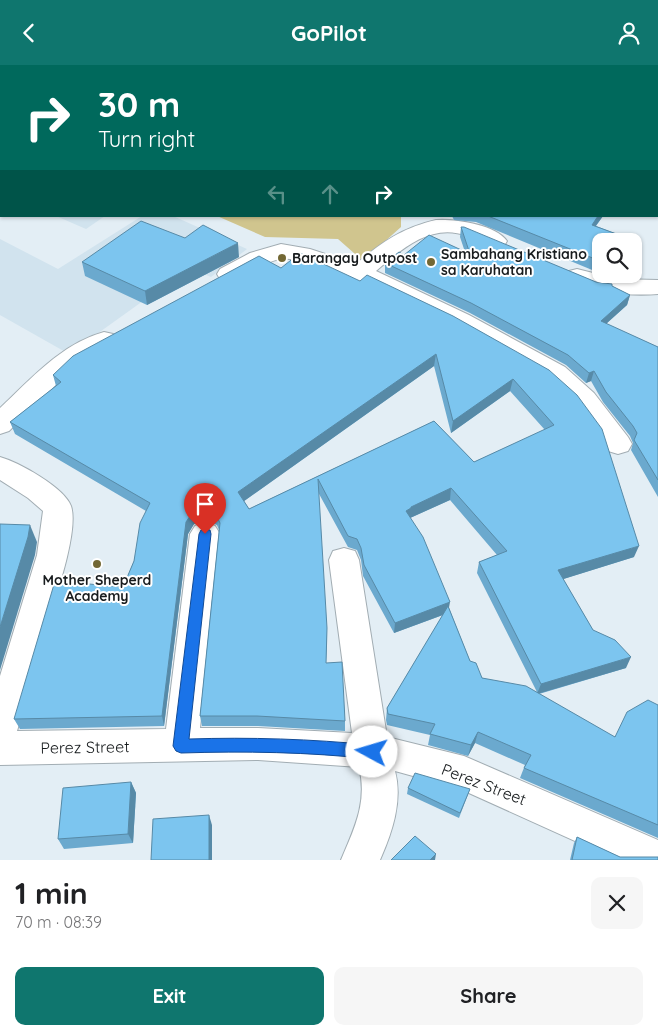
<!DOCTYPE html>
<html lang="en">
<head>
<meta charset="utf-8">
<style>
  :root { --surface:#fff; --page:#f6f6f6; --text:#202124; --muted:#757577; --accent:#0f766e }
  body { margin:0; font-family:Quicksand,sans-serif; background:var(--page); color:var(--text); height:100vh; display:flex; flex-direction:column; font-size:19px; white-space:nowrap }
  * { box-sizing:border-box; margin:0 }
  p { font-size:16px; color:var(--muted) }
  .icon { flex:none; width:28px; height:28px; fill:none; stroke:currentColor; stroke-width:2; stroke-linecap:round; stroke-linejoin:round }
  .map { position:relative; height:795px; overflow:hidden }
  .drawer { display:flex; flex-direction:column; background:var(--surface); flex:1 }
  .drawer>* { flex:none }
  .guide { position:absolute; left:0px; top:0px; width:659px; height:152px; box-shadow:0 1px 4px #0004; background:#00695c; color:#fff; overflow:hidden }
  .fabs { position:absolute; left:592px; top:168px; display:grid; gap:10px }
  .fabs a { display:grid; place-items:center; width:50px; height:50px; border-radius:10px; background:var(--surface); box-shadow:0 1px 4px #0004; font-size:25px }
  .pin { position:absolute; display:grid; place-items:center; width:42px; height:42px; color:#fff; margin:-51px -21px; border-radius:50% 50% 50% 0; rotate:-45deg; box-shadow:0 0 5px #0007 }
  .pin .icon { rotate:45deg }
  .me { position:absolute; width:55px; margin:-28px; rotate:276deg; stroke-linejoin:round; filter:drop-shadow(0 0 4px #0008) }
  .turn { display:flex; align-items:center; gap:18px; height:105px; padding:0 15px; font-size:22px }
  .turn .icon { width:65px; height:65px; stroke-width:2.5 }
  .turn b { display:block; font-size:35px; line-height:42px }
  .lanes { display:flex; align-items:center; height:48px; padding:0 15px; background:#0003; justify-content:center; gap:25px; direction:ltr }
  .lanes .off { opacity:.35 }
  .round { display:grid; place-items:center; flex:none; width:52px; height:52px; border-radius:10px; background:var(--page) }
  .overview { display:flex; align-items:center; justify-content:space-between; height:85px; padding:0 15px }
  h1 { font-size:30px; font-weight:800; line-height:38px }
  .primary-button { display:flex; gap:10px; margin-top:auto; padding:10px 15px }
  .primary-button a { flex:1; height:58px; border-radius:10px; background:var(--accent); color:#fff; font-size:20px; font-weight:800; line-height:58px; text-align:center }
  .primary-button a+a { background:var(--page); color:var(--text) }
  header { display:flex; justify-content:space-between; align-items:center; height:65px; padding:0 15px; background:var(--accent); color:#fff; font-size:22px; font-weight:800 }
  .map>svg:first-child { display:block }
  .built { fill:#d1e3ee }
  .green { fill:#d0c58e }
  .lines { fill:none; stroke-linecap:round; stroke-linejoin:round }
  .minor-casing { stroke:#a2adb3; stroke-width:2 }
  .minor { fill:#fff; fill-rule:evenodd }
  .wall { fill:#6ba9ce; fill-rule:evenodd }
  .shaded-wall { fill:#578aa7 }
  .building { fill:#7cc5ef; stroke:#578aa7; fill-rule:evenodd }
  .route { fill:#1a73e8; stroke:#114b97 }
  .poi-dot { fill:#736834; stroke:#fff; stroke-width:2 }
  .labels { text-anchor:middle; stroke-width:4; stroke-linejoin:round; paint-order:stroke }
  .poi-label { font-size:14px; font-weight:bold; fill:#181c1e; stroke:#fff; text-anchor:start }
  .near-street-label { font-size:16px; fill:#181c1e; stroke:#fff }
</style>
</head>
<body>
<header><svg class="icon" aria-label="back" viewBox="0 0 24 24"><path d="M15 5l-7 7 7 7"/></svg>GoPilot<svg class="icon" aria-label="person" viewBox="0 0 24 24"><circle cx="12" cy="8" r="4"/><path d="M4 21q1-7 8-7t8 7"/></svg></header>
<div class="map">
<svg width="658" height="795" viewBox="0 0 658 795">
  <rect width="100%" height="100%" fill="#e3eef5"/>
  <g class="built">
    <polygon points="56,151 105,151 86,164"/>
    <polygon points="142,151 173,151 247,184 211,212 189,203 69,289 0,250 0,174 58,204"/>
  </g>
  <g class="green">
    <polygon points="67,0 474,0 475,1 66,1"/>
    <polygon points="217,151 401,151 401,162 363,196 338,174 265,172"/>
  </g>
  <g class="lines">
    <g class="minor-casing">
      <g id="minor">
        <polygon points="559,0 582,0 583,1 560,1"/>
        <path d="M 436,155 C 455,154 495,159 507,176 L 504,181 C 490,184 480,177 467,171 C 432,157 401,184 376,206 L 469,250 L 565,302 L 594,328 L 628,372 L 632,379 L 628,386 L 618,389 L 608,386 C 592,365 579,341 559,324 C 543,310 523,301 504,290 C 449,258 391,226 330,206 C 317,201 304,196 290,194 C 264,190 245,220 220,214 L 217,209 L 220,204 L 250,188 L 281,179 L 310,184 L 356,199 C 382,177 402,163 436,155 Z"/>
        <path d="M 577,204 L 617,214 L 658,215 L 658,229 C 637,231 578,229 566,211 L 569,206 Z"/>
        <path d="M 104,267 L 113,269 L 116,275 L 113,281 L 75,301 L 9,366 L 0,369 L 0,343 C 31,314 61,279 104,267 Z"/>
        <path d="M 0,392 C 18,397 64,422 71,441 C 79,465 56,531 48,556 C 38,593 28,629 17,666 L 166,664 L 190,469 L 195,461 L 205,457 L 215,461 L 220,469 L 200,663 L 258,663 L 352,668 L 329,495 L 333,486 L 344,483 L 355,486 L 359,495 L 387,672 L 464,691 L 658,775 L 658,795 L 617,795 L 460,724 L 395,706 C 403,736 392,768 380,795 L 341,795 C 354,764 368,737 359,702 L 258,695 L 0,700 L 0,611 L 37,490 L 43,446 L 28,433 L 0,415 Z"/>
      </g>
    </g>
    <use href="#minor" class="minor"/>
  </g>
  <g class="wall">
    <polygon points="452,151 603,151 596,161 622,171 621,176 601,176 601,202 597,207 476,157 454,155"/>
    <polygon points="461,162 596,217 612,221 630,230 627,240 606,259 658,282 658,432 631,385 633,378 630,371 603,337 591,316 586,318 566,300 470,248 385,208 385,198 404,190 465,187 460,172"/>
    <polygon points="239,192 147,240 85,211 82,197"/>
    <path d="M 281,203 L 549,305 L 634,492 L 563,514 L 593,565 L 626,603 L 539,629 L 614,672 L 658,640 L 658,773 L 520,713 L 525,700 L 475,678 L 468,691 L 428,680 L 430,670 L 387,660 L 386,655 L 387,643 L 443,550 L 394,568 L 363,511 L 361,495 L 357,485 L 348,482 L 318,427 L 327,574 L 326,598 L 345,656 L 345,666 L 258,661 L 202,661 L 200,651 L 219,465 L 217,460 L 206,455 L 194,459 L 188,469 L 164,661 L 20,664 L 14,654 L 123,522 L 134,496 L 146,446 L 15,369 L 10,357 L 56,321 L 53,310 ZM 434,301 L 451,368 L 510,326 L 545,365 L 474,397 L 434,356 L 249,444 L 244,436 ZM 450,435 L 497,490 L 479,497 L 477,508 L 537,627 L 482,613 L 470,596 L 449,543 L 410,453 Z"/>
    <polygon points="131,717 136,728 133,778 64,784 58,774"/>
    <polygon points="408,723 470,724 459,753 407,729"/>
    <polygon points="577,772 620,792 658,795 570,795 574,778"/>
  </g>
  <g class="shaded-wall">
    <polygon points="23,0 39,0 37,1 21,1"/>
    <polygon points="1,16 1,28 0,29 0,17"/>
    <polygon points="598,151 603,151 589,170 592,160"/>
    <polygon points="238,178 239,192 147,240 145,226"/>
    <polygon points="601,195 601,202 597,207 600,196"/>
    <polygon points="630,230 627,240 598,266 601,256"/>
    <polygon points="436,289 434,301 240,439 238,427"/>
    <polygon points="594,306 591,316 586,318 589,308"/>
    <polygon points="513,314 510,326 451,368 453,356"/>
    <polygon points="451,423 450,435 410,453 406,446 411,442"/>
    <polygon points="204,444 206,455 194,459 188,469 164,661 162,651 186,457 192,448"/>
    <polygon points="30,460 37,477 35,490 0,605 0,562"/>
    <polygon points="639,481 634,492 554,517 558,505"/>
    <polygon points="450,537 448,548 394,568 395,558"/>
    <polygon points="631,592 626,603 537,629 541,619"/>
    <polygon points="478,667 475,678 468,691 471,680"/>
    <polygon points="131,717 136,728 133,778 128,769"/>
    <polygon points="209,750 212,760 212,795 209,795"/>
    <polygon points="436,789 435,795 430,795"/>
  </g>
  <g class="building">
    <polygon points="0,0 23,0 21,1 1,1 1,16 0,17"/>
    <polygon points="488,151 598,151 592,160 622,171 618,176 601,176 601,195 600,196"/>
    <polygon points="141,156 185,173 203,160 238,178 145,226 82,197"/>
    <polygon points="461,162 464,162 596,217 612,219 612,221 630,230 601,256 658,282 658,415 634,375 637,368 633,361 606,327 594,306 589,308 568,290 471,238 385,198 399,187 404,190 429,170 470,189"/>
    <path d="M 300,188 L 360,216 L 367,210 L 453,251 L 549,305 L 577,330 L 602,364 L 639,481 L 558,505 L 593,565 L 615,575 L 631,592 L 541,619 L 479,497 L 507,486 L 451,423 L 411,442 L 411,443 L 406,446 L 423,472 L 450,537 L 395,558 L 364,500 L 361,483 L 357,474 L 348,471 L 318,414 L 327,563 L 326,598 L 342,597 L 345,656 L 257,651 L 200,651 L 220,458 L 215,448 L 204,444 L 192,448 L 186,457 L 162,651 L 14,654 L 55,516 L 123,522 L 134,496 L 140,458 L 150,438 L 10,357 L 61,317 L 53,310 L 73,291 L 259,191 L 281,203 ZM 436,289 L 453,356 L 513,314 L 554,360 L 474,397 L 434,356 L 249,444 L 238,427 Z"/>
    <polygon points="0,459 30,460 28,472 0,562"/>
    <polygon points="448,541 470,596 476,598 482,613 526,621 615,672 627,647 648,635 658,640 658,760 524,703 531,690 478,667 471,680 430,669 435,659 388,649 387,643"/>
    <polygon points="415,708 470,724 460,748 408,723"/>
    <polygon points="131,717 128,769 58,774 63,723"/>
    <polygon points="209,750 209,795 151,795 153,754"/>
    <polygon points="415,771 436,789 430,795 391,795"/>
    <polygon points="577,772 620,792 658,792 658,795 572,795"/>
  </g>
  <path class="route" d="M 205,464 L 210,465 L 211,469 L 189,674 C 250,672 311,674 372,680 L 377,682 L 379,687 L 377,692 L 372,694 C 308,687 245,686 181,688 L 176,686 L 173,681 L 199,469 L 201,465 Z"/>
  <g class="poi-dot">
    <circle cx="282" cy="193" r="5"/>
    <circle cx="431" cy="197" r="5"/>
    <circle cx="97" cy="499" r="5"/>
  </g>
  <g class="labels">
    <g class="poi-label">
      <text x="441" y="194">Sambahang Kristiano<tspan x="441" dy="16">sa Karuhatan</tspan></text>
      <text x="292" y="198">Barangay Outpost</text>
      <text x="97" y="520" text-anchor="middle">Mother Sheperd<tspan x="97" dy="16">Academy</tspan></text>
    </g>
    <g class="near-street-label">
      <text transform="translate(85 682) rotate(-1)" y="6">Perez Street</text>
      <text transform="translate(484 719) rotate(21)" y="6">Perez Street</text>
    </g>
  </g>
</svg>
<div class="fabs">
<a><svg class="icon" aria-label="search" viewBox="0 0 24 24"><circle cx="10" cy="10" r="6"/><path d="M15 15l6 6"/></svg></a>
</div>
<div class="pin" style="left:205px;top:469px;background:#d93025"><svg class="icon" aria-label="arrive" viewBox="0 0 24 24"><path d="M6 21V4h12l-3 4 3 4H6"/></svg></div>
<svg class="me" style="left:372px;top:687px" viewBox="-20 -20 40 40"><circle r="19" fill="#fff"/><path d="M0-13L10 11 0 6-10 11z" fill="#1a73e8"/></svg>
<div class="guide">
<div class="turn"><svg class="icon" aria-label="right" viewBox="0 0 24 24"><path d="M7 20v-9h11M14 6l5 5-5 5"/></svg><div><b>30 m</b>Turn right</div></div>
<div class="lanes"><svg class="icon off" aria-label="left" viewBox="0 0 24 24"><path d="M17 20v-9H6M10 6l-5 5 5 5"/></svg><svg class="icon off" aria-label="ahead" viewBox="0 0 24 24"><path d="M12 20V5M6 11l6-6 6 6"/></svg><svg class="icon" aria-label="right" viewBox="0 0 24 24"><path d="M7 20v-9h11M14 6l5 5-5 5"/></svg></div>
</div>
</div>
<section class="drawer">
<div class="overview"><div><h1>1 min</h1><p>70 m · 08:39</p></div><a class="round"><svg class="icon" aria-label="close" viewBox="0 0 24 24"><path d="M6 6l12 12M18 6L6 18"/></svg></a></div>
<div class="primary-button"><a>Exit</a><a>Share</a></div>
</section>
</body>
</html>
